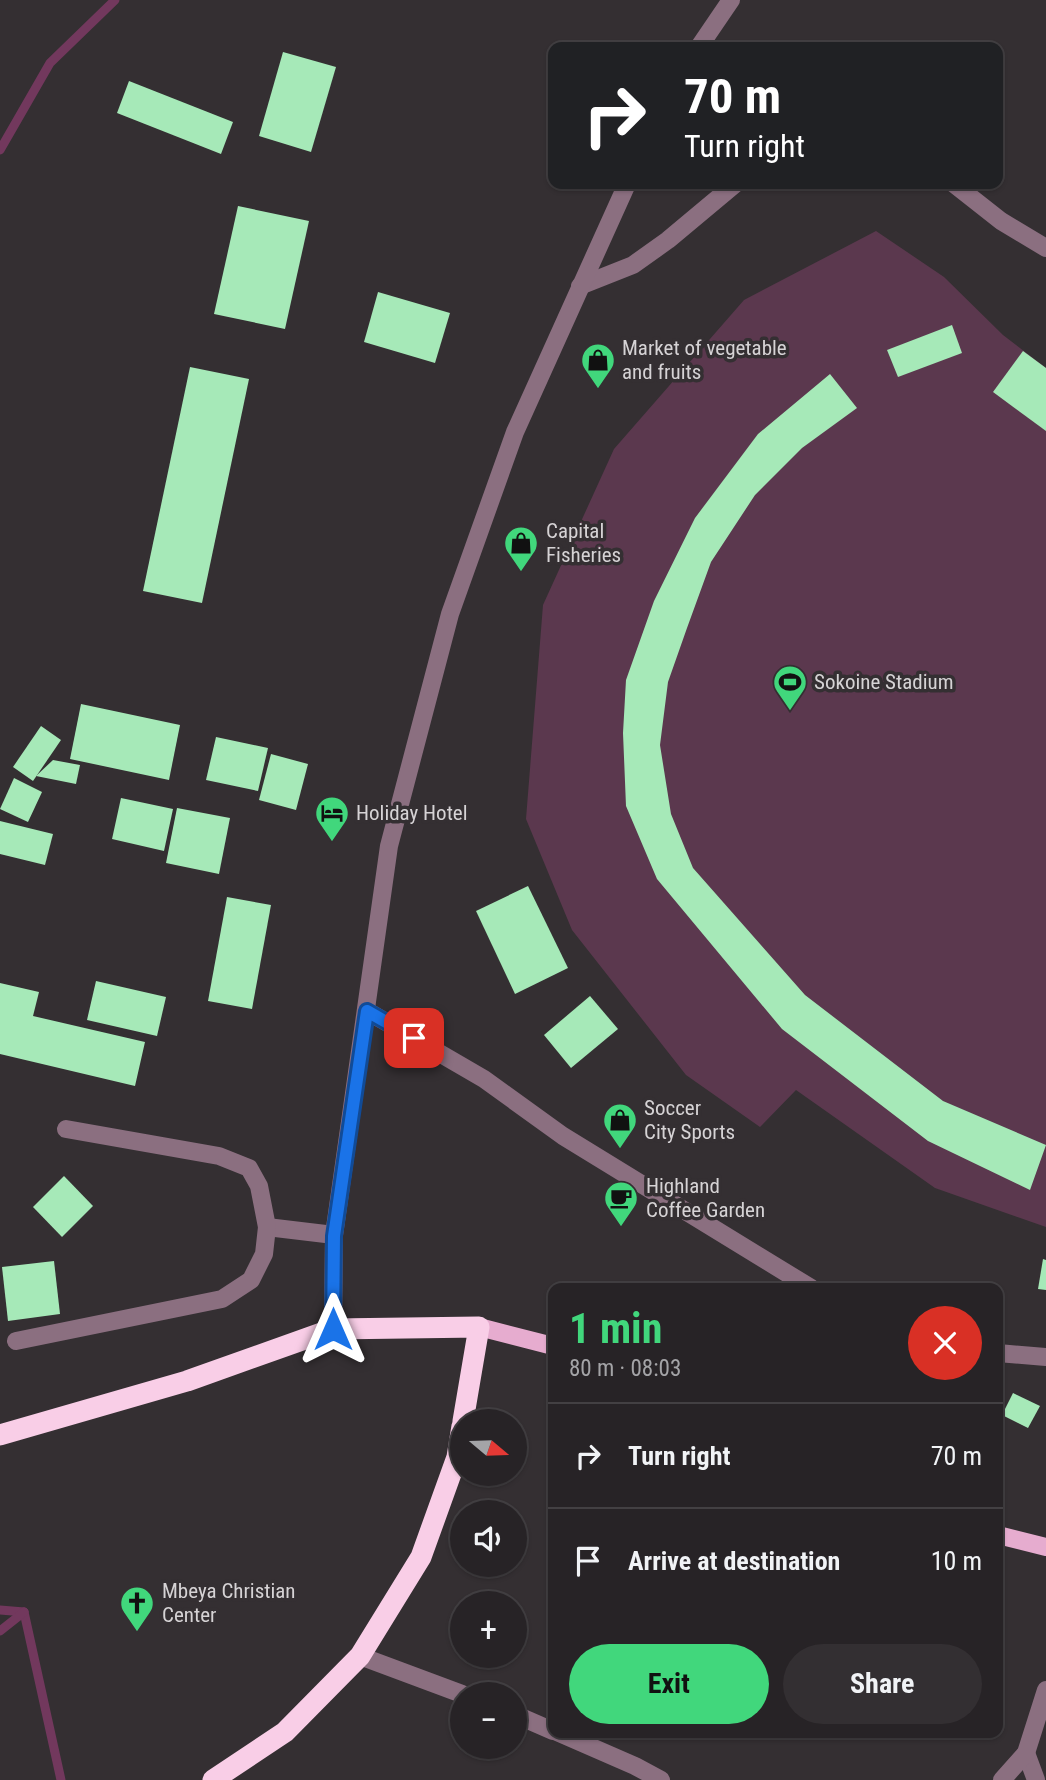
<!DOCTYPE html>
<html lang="en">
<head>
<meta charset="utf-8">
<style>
  :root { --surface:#272326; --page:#332f32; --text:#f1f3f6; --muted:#a4a4a7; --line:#434043; --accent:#41d77c }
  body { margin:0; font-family:"Roboto Condensed",sans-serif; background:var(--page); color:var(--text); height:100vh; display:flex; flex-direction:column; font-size:26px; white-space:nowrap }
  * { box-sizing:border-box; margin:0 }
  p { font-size:23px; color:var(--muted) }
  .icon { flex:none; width:38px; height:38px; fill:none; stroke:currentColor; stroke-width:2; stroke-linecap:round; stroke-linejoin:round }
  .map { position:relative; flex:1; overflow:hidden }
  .side { position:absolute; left:548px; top:1283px; width:455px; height:455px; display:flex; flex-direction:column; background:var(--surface); border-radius:14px; box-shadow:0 2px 5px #0004,0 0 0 2px var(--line) }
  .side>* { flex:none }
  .banner { position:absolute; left:548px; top:42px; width:455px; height:147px; border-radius:14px; box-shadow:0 2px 5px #0004,0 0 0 2px var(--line); background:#202124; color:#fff; overflow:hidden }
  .needle { width:46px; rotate:109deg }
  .controls { position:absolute; left:450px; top:1409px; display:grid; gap:14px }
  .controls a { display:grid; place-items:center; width:77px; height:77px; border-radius:50%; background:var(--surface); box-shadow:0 2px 5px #0004,0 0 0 2px var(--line); font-size:35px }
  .pin { position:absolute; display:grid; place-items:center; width:60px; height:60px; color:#fff; margin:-30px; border-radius:14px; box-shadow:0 4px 10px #0006 }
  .me { position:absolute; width:77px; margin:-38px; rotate:0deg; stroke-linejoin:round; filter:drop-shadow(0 0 5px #0008) }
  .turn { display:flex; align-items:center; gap:24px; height:147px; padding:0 21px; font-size:32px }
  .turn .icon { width:91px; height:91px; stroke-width:2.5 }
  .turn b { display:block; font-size:49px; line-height:60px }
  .round { display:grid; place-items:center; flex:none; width:74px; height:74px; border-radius:37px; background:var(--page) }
  .headline { display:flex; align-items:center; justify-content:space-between; height:119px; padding:0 21px }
  h1 { font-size:42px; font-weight:700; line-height:52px; color:var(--accent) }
  .action { display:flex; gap:14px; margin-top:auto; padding:14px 21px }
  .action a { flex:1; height:80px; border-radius:42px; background:var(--accent); color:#111; font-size:28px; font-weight:700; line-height:80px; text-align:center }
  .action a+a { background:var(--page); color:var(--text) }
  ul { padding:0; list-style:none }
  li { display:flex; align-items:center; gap:21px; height:105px; padding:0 21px; border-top:2px solid var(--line) }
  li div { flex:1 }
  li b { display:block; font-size:26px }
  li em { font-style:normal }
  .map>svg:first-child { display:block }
  .green { fill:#5b384e }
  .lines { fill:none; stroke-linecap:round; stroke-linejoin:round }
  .stream { stroke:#72385d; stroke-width:9 }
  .building { fill:#a6e9b8 }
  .minor { stroke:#8b6f80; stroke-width:18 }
  .major { stroke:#e6accf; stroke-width:18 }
  .highway { stroke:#f9cee7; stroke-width:21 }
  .route-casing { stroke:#114b97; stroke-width:18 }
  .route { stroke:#1a73e8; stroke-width:12 }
  .labels { text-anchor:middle; stroke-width:7; stroke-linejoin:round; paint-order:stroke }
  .poi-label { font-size:21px; fill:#d6d3d5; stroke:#342f32; text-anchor:start }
</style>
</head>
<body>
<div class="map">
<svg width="1046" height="1780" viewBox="0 0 1046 1780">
  <rect width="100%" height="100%" fill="#342f32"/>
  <polygon class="green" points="876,231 944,277 1003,335 1046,368 1046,1227 935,1188 796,1090 760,1127 686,1075 572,930 526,819 543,605 614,449 744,300"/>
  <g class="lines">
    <g class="stream">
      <polyline points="0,150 50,63 115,0"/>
      <polyline points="0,1610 24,1612"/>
      <polyline points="24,1612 61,1780"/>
      <polyline points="0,1631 24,1612"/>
    </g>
  </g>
  <g class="building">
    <polygon points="283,52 336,67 311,152 259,136"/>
    <polygon points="129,81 233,122 221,154 117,113"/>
    <polygon points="238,206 309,221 285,329 214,314"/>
    <polygon points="378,292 450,313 435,363 364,342"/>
    <polygon points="952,325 962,353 898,377 887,350"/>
    <polygon points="1023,351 1046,368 1046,431 993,392"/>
    <polygon points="190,367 249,379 202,603 143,591"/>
    <polygon points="830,374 857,408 802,448 755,495 711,562 687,628 668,682 660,745 671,814 693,868 805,995 943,1101 1046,1145 1030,1190 928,1141 782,1029 657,879 626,806 623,733 626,680 654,601 695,518 758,434"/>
    <polygon points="81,704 180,725 169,780 70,759"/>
    <polygon points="41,726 61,740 33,781 13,767"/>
    <polygon points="216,737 268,748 258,791 206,780"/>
    <polygon points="271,754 308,764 296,810 259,800"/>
    <polygon points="53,760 80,765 76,784 36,776"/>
    <polygon points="14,778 42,792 28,822 0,809"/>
    <polygon points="121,798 173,809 164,851 112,839"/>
    <polygon points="177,808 230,818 219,874 166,863"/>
    <polygon points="0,821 53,834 45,865 0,854"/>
    <polygon points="528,886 568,968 515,994 476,911"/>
    <polygon points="227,897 271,905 252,1009 208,1001"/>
    <polygon points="96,981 166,997 157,1036 87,1020"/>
    <polygon points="0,983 39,992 33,1016 145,1042 135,1086 0,1054"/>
    <polygon points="590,996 618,1029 571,1068 544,1035"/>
    <polygon points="64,1176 93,1206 62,1237 33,1207"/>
    <polygon points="1043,1259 1046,1260 1046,1290 1038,1289"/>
    <polygon points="54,1261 60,1314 8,1321 2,1267"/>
    <polygon points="1013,1393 1040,1406 1028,1428 1002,1415"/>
  </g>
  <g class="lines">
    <g class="minor">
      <polyline points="699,47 731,0"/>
      <polyline points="954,184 1001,221 1046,248"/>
      <polyline points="580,286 633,265 668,240 735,184"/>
      <polyline points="367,1011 484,1079 563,1136 811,1288"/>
      <polyline points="267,1227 334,1235"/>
      <polyline points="333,1329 334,1235 389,846 450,614 515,432 627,184"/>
      <polyline points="16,1341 222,1299 251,1280 264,1254 267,1227 259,1186 249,1168 219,1156 66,1129"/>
      <polyline points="998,1353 1046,1357"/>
      <polyline points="360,1656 462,1694"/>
      <polyline points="514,1714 553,1731"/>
      <polyline points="557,1732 635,1766 661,1780"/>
      <polyline points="1026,1753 1036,1780"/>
      <polyline points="1002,1780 1026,1753 1046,1690"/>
    </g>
    <g class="major">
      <polyline points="479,1327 553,1346"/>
      <polyline points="998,1535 1046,1547"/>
    </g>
    <g class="highway">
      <polyline points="0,1435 187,1381 333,1329 479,1327 463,1421"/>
      <polyline points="213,1780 285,1732 360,1656 421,1557 457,1457 462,1426"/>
    </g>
  </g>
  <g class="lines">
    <g class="route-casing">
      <polyline id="route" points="333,1329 334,1236 367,1011 414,1038"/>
    </g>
    <use href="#route" class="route"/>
  </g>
  <defs>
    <g id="shop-pin" transform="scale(1.75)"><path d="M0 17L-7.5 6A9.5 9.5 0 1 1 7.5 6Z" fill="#41d77c" stroke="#342f32"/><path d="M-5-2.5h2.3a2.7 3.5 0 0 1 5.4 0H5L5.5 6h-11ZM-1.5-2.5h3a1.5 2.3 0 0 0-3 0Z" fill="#111"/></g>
    <g id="stadium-pin" transform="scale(1.75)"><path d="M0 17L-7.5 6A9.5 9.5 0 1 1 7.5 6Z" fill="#41d77c" stroke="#342f32"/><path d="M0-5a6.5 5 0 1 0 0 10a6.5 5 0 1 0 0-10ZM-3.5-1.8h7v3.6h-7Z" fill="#111"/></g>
    <g id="hotel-pin" transform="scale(1.75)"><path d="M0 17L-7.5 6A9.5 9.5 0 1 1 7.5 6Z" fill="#41d77c" stroke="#342f32"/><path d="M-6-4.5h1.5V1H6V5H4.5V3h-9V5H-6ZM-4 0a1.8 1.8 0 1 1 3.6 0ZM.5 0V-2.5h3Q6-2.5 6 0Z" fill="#111"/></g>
    <g id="cafe-pin" transform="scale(1.75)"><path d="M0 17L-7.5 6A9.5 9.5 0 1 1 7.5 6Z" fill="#41d77c" stroke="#342f32"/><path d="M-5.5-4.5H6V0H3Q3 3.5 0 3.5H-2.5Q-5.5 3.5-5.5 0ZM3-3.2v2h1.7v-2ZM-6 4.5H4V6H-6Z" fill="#111"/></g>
    <g id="church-pin" transform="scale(1.75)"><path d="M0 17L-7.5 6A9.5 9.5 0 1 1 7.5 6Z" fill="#41d77c" stroke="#342f32"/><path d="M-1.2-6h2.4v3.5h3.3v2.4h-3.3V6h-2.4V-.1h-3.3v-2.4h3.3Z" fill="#111"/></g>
  </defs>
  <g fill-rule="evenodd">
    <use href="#shop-pin" x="598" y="360"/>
    <use href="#shop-pin" x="521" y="543"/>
    <use href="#stadium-pin" x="790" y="682"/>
    <use href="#hotel-pin" x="332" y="813"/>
    <use href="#shop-pin" x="620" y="1120"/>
    <use href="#cafe-pin" x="621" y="1198"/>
    <use href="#church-pin" x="137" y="1603"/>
  </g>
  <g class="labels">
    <g class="poi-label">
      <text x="622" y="355">Market of vegetable<tspan x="622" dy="24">and fruits</tspan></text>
      <text x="546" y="538">Capital<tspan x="546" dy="24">Fisheries</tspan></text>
      <text x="814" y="689">Sokoine Stadium</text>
      <text x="356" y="820">Holiday Hotel</text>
      <text x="644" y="1115">Soccer<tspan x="644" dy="24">City Sports</tspan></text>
      <text x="646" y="1193">Highland<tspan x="646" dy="24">Coffee Garden</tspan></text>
      <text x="162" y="1598">Mbeya Christian<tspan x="162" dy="24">Center</tspan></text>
    </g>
  </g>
</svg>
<div class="controls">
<a><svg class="needle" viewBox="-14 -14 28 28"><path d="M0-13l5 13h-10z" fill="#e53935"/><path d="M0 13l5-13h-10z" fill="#a4a4a7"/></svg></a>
<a><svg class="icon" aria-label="sound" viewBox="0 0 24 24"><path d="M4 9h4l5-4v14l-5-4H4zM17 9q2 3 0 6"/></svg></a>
<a>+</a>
<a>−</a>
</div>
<div class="pin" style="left:414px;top:1038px;background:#d93025"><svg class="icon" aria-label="arrive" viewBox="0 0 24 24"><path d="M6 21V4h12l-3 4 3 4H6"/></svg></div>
<svg class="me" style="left:333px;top:1329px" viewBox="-20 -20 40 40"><path d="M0-17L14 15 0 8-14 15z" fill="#1a73e8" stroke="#fff" stroke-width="4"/></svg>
<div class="banner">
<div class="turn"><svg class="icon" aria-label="right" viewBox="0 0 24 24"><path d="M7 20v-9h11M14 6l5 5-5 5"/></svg><div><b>70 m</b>Turn right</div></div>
</div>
<section class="side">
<div class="headline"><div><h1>1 min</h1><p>80 m · 08:03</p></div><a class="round" style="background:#d93025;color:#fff"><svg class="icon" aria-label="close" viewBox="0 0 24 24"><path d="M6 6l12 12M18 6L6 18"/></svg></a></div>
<ul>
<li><svg class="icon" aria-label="right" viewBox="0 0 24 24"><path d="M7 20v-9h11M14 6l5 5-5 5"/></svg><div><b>Turn right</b></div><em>70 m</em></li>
<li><svg class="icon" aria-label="arrive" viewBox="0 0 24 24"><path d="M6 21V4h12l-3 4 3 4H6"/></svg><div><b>Arrive at destination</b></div><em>10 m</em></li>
</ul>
<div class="action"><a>Exit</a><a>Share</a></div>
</section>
</div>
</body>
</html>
